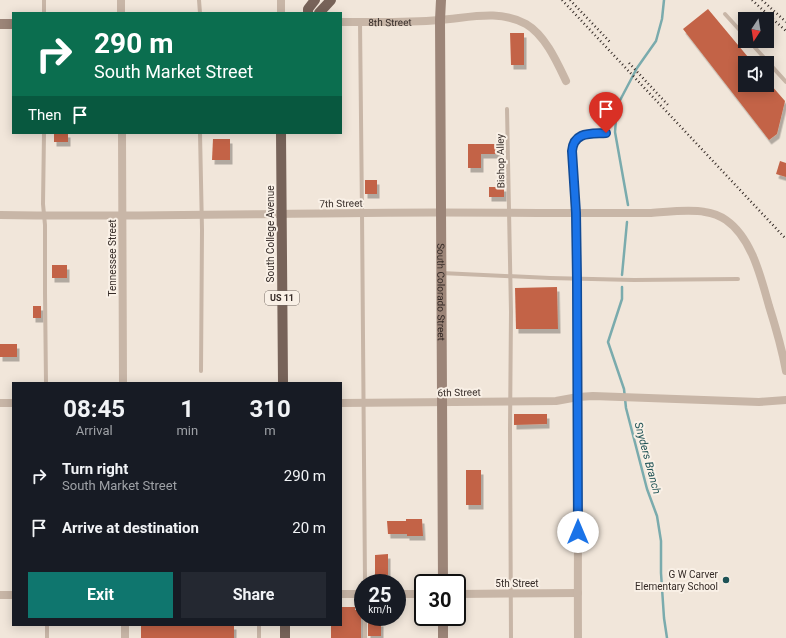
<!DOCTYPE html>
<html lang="en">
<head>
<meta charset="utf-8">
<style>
  :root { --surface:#171b24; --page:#242831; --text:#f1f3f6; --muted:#9ea1a6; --accent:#0f766e }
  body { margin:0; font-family:Roboto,sans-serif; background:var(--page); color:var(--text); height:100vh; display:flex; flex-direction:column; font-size:15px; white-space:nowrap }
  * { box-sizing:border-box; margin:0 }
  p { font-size:13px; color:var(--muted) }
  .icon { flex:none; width:22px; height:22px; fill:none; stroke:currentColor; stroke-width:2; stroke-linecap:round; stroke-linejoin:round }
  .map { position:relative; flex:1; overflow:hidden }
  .details { position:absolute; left:12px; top:382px; width:330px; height:244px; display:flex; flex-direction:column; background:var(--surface); border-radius:0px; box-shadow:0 2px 10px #0003 }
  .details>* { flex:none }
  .guide { position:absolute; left:12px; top:12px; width:330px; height:122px; border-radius:0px; box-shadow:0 2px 10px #0003; background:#0b6e4f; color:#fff; overflow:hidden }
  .needle { width:26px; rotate:192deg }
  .fabs { position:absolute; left:738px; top:12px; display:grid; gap:8px }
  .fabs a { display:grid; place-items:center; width:36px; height:36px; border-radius:0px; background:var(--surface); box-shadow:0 2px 10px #0003; font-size:20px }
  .speed { position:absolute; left:354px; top:574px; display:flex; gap:8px; font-size:20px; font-weight:700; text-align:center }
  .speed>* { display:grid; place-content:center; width:52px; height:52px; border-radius:50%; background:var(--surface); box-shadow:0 2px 10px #0003; line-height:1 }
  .speed small { font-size:10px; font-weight:400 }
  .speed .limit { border:2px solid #111; border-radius:6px; background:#fff; color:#111 }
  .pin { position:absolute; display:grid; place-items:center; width:34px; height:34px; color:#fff; margin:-41px -17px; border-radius:50% 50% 50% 0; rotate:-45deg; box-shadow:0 0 4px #0007 }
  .pin .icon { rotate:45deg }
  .me { position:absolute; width:44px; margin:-22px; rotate:0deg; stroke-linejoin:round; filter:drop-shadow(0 0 3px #0008) }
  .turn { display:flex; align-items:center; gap:14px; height:84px; padding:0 16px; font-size:18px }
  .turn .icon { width:52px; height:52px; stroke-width:2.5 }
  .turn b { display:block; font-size:28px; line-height:34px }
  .then { display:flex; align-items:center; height:38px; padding:0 16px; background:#0003; gap:8px; font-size:15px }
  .eta { display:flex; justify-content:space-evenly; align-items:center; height:68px; text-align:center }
  .eta b { font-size:24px; font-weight:700; line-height:28px }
  .action { display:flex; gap:8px; margin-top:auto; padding:8px 16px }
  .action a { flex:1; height:46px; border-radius:0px; background:var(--accent); color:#fff; font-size:16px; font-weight:700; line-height:46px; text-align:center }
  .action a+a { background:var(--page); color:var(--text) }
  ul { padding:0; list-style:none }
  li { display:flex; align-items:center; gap:12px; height:52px; padding:0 16px }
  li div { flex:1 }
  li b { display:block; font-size:15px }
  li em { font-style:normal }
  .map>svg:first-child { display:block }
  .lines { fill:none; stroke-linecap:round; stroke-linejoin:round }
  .stream { stroke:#7aabad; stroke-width:2.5 }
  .building { fill:#c36447; filter:url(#shadow) }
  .lane { stroke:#c8b6a7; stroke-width:4 }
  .street { stroke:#c8b6a7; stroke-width:8 }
  .secondary { stroke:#9c8578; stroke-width:10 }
  .primary { stroke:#776359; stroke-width:10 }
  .rail { stroke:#352b27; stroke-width:2.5; stroke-dasharray:1 3; stroke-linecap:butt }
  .route-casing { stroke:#114b97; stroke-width:10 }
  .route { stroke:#1a73e8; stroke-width:7 }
  .poi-dot { fill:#1e5255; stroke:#f9f0e6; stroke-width:1.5 }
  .labels { text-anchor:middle; stroke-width:4; stroke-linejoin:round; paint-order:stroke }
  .shield { fill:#f9f0e6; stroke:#706660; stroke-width:1 }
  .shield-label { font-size:9px; font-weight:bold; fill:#352b27 }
  .street-label { font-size:10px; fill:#352b27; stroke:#f9f0e6 }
  .poi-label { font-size:10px; fill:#352b27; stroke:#f9f0e6; text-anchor:end }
  .water-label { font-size:11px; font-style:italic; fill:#1e5255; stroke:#f9f0e6 }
</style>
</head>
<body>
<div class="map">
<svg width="786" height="638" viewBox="0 0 786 638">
  <defs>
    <filter id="shadow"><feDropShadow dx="2.5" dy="4.5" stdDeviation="0" flood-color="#0004"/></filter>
  </defs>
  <rect width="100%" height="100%" fill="#f1e6da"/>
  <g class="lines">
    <g class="stream">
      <polyline points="628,205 615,132 617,106 637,68 656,41 662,19 664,0"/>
      <polyline points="622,275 627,222"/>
      <polyline points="622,287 622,299 608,342 624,389 626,408 647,489 657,516 661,541 661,573 664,618 667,638"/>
    </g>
  </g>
  <g class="building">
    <polygon points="708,9 753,63 745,63 745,85 771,85 785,101 777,134 769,140 683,29"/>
    <polygon points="510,33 524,33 524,65 511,65"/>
    <rect x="54" y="133" width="14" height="9"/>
    <polygon points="213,139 230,139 230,160 212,160"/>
    <polygon points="468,144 499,144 500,154 481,154 481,168 468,168"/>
    <polygon points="780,161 786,163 786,177 776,174"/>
    <rect x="365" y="180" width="12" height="14"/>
    <rect x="489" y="187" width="15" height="10"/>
    <rect x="52" y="265" width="15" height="13"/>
    <polygon points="557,287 558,329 516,329 515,288"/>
    <rect x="33" y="306" width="8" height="12"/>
    <rect x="0" y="344" width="17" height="13"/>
    <polygon points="514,414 547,414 547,424 514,425"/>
    <rect x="466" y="470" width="15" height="35"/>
    <polygon points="406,519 422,519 423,536 407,536 407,534 388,534 387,521 406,521"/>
    <polygon points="388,554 388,575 375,575 375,555"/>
    <polygon points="341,607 355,607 355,610 361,610 361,638 331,638 331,625 341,625"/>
    <rect x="368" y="622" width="13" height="14"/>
    <rect x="141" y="625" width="93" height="13"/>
  </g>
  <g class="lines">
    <g class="lane">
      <polyline points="44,0 44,13"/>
      <polyline points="199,0 200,13"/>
      <polyline points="725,14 745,36"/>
      <polyline points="360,22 362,213 365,583"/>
      <polyline points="749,41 786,82"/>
      <polyline points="507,109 511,312 510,429 511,638"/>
      <polyline points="44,133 43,204 45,225 45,293 46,383"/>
      <polyline points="200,133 202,230 201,371"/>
      <polyline points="441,273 550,278 634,280 738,279"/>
      <polyline points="47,625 47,638"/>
      <polyline points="259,638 259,625"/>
      <polyline points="365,638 365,617"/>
    </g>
    <g class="street">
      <polyline points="121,0 121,13"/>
      <polyline points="281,0 281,13"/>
      <path id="s1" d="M 341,22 C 373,22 407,23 439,20 C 468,18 499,9 526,24 C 545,35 557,62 566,81"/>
      <polyline points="122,133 123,383"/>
      <path d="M 0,215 C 121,217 242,214 364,213 C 434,212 504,213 575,213 C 600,213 626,213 651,213 C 668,212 688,209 705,212 C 712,213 720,216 726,220 C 752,238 761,278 769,306 C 776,328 782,349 786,371"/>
      <polyline points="0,403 13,403"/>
      <polyline points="341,403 556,401 578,397 593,396 759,402 786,400"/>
      <polyline points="341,594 363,594"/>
      <polyline points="397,594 423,594"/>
      <polyline points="457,594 578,593"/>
      <polyline points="0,595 13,595"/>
      <polyline points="125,625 125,638"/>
      <path d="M 578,638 C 577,476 582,313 572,151 C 574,131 591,134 606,133"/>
    </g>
    <g class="secondary">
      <path id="s2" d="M 441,0 L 440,20 L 443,583"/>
      <polyline points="0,24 13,24"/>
      <polyline points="443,617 443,638"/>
    </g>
    <g class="primary">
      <polyline points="308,13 308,9 315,0"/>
      <polyline points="319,13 331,0"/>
      <polyline points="281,133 283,383"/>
      <polyline points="285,625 285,638"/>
    </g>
    <g class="rail">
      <polyline points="562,0 786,239"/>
      <polyline points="570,0 610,42"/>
      <polyline points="752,0 786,31"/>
      <polyline points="762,0 786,22"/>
      <polyline points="629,63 668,105"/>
    </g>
  </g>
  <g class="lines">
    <g class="route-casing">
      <path id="route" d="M 578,532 L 577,279 L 576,213 L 572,151 C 574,131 591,134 606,133"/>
    </g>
    <use href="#route" class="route"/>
  </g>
  <circle class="poi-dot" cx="726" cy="580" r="4"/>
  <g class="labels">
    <rect class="shield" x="265" y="291" width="34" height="14" rx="3"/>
    <g class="shield-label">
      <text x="282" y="301">US 11</text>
    </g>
    <g class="street-label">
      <text dy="4" stroke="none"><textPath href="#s1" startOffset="49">8th Street</textPath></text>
      <text transform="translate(500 161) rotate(-91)" y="4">Bishop Alley</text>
      <text transform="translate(341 203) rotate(-1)" y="4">7th Street</text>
      <text transform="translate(270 234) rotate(-90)" y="4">South College Avenue</text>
      <text transform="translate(112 258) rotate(-90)" y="4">Tennessee Street</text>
      <text dy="4" stroke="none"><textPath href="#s2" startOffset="292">South Colorado Street</textPath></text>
      <text transform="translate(459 392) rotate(-1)" y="4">6th Street</text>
      <text x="517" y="587">5th Street</text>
    </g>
    <g class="poi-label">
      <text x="718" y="578">G W Carver<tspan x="718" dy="12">Elementary School</tspan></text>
    </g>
    <g class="water-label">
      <text transform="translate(648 458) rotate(75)" y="4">Snyders Branch</text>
    </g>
  </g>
</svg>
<div class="fabs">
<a><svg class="needle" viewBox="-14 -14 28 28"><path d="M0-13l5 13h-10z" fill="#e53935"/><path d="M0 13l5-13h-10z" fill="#9ea1a6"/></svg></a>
<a><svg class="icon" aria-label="sound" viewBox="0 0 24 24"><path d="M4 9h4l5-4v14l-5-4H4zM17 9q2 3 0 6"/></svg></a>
</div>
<div class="speed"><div>25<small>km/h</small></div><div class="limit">30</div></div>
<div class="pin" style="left:606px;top:133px;background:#d93025"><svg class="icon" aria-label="arrive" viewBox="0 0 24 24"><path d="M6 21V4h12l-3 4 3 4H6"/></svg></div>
<svg class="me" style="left:578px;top:532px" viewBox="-20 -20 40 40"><circle r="19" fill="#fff"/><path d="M0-13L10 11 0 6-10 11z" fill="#1a73e8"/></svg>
<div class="guide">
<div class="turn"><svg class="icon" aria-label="right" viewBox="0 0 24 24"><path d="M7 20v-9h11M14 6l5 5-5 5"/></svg><div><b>290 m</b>South Market Street</div></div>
<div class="then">Then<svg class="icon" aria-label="arrive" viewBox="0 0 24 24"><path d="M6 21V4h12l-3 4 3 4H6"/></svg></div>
</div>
<section class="details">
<div class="eta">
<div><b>08:45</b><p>Arrival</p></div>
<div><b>1</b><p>min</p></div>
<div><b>310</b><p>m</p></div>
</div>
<ul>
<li><svg class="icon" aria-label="right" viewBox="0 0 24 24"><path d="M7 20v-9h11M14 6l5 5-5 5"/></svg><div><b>Turn right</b><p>South Market Street</p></div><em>290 m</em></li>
<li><svg class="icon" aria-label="arrive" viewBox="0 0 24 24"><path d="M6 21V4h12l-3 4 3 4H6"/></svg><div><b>Arrive at destination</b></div><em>20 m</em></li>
</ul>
<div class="action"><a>Exit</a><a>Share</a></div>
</section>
</div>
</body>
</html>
